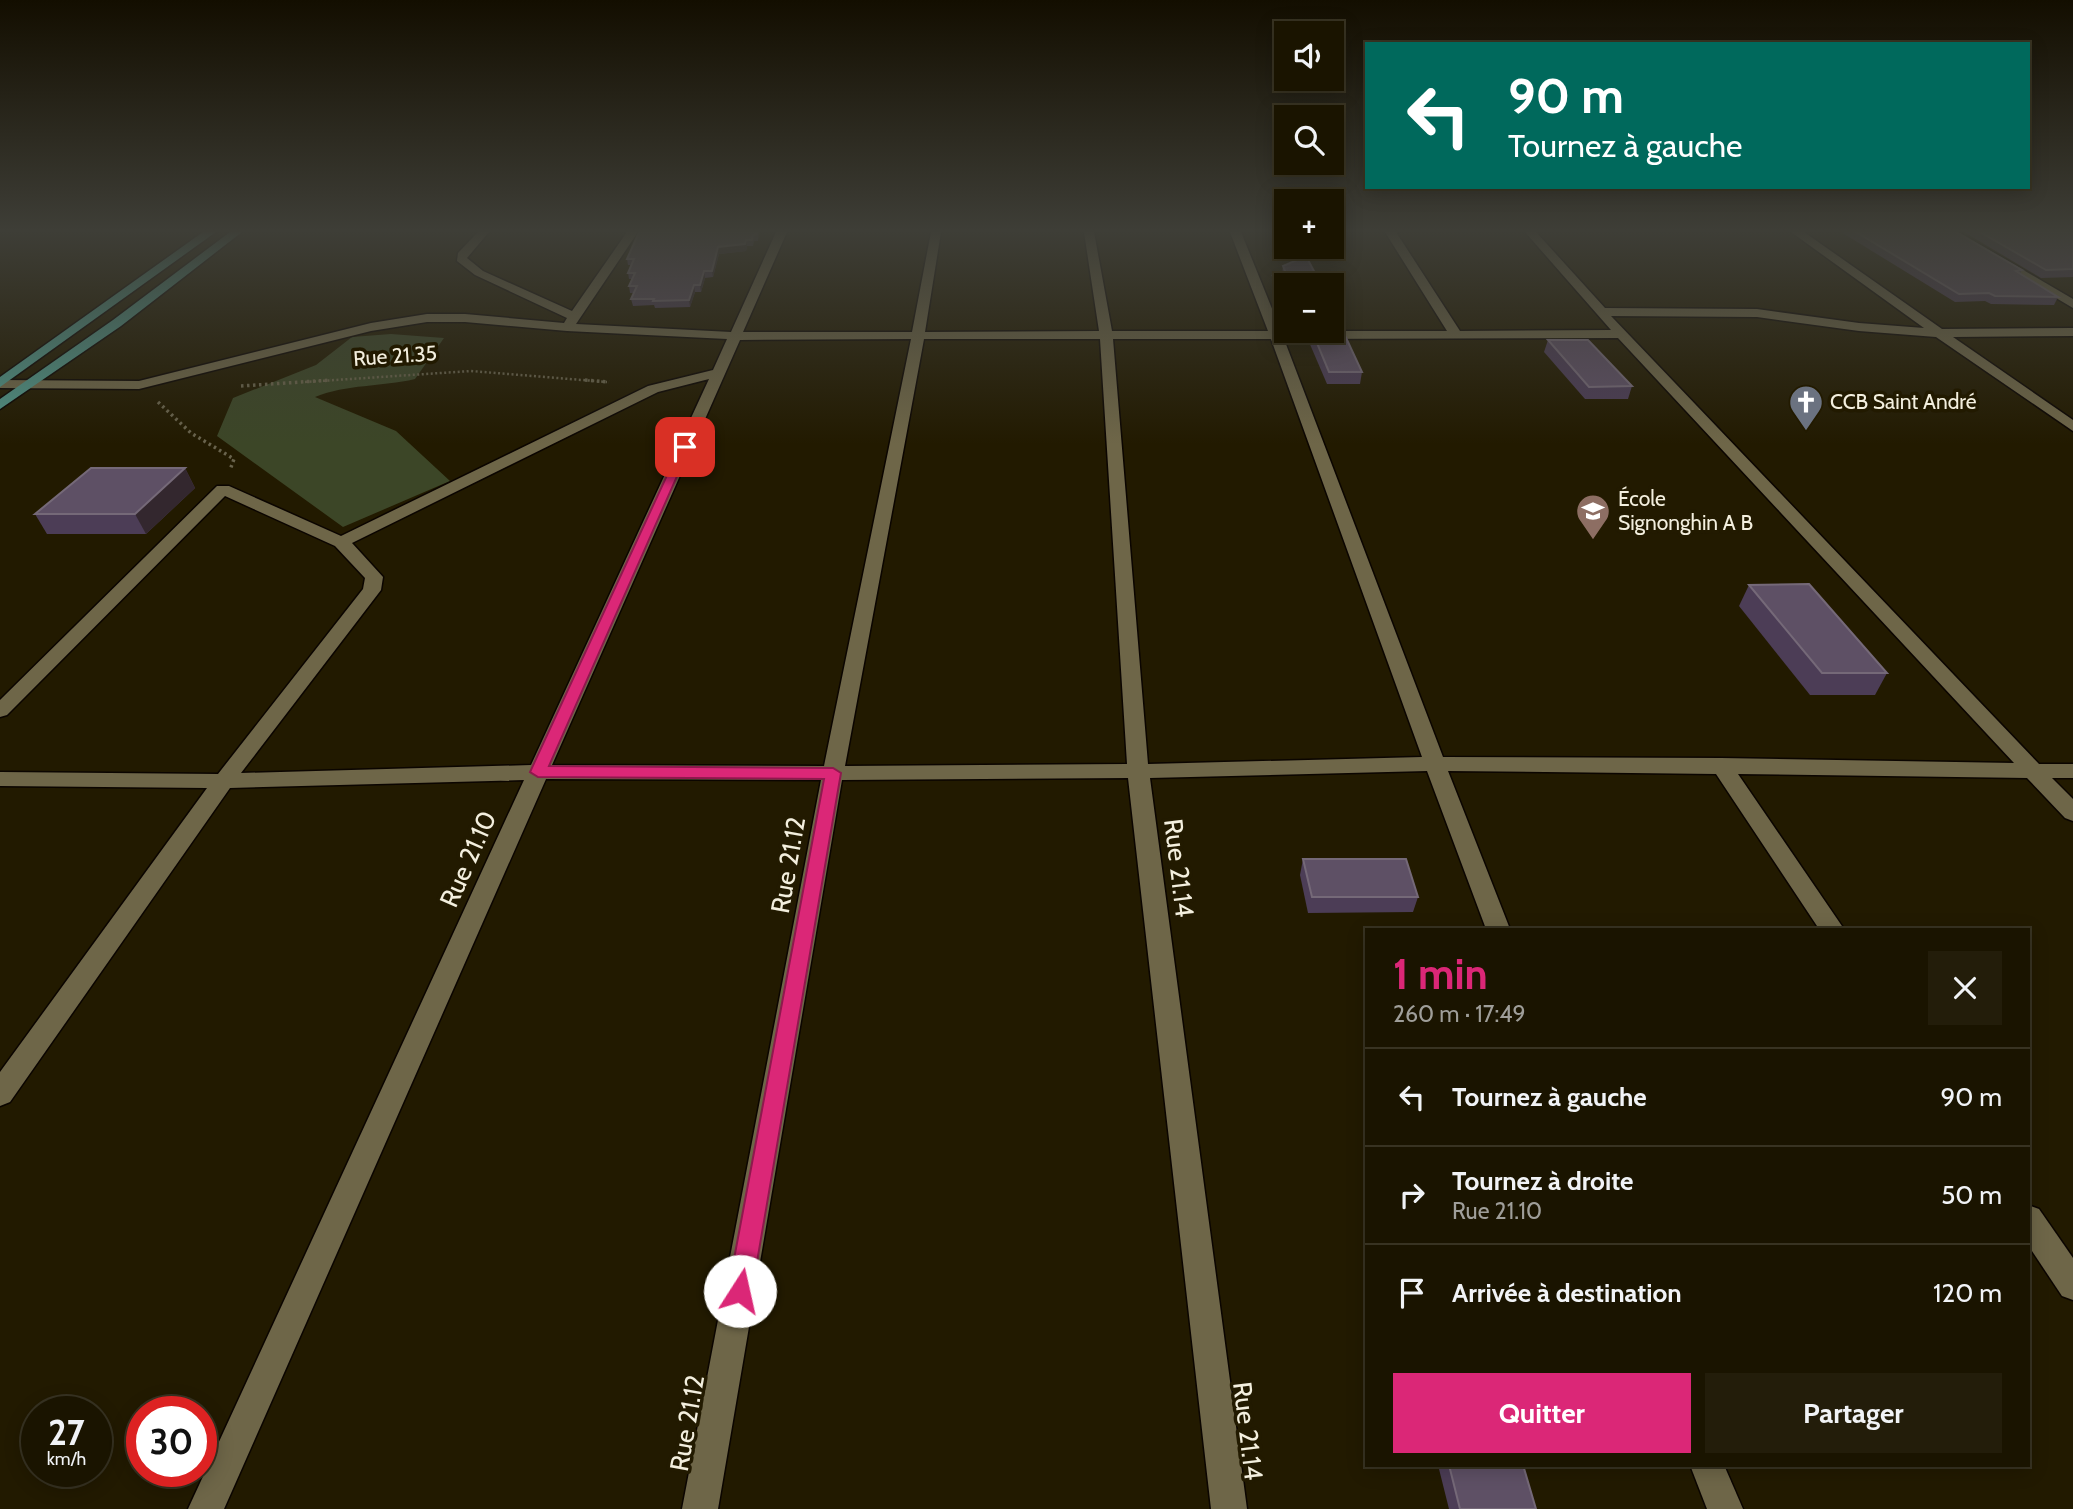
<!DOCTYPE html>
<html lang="fr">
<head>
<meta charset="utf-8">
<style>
  :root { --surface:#1a1400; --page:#231d0a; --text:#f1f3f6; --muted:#9f9e99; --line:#383322; --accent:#db2777 }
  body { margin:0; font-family:Cabin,sans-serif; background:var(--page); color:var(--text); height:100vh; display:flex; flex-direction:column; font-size:26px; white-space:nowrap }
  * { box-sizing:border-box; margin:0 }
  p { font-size:23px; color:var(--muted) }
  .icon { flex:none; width:38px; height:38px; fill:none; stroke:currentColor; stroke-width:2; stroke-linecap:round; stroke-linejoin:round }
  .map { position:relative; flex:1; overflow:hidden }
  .sheet { position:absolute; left:1365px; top:928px; width:665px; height:539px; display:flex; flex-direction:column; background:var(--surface); border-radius:0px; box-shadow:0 4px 18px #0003,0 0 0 2px var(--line) }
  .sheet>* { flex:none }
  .top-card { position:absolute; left:1365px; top:42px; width:665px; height:147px; border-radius:0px; box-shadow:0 4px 18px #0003,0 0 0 2px var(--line); background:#00695c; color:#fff; overflow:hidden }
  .controls { position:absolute; left:1274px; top:21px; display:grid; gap:14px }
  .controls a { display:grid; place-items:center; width:70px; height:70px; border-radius:0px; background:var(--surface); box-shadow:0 4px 18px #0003,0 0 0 2px var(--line); font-size:35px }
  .speed { position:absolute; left:21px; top:1396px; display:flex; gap:14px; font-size:35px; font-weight:700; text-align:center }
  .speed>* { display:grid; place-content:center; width:91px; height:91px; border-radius:50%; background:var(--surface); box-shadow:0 4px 18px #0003,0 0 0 2px var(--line); line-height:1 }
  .speed small { font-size:18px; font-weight:400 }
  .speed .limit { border:10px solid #d22; background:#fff; color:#111 }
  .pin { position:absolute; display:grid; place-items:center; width:60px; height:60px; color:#fff; margin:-30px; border-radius:14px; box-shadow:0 4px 10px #0006 }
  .me { position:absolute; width:77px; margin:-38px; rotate:10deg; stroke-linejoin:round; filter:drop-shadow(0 0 5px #0008) }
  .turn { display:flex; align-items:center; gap:24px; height:147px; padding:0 28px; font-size:32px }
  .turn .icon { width:91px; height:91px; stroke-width:2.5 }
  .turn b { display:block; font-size:49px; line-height:60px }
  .round { display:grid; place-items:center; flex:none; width:74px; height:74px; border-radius:0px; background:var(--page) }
  .head { display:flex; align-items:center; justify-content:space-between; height:119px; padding:0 28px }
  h1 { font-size:42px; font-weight:800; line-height:52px; color:var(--accent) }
  .button { display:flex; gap:14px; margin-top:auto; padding:14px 28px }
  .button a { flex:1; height:80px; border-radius:0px; background:var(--accent); color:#fff; font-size:28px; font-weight:800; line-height:80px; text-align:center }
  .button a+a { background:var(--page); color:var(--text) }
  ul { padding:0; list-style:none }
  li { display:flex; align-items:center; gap:21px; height:98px; padding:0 28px; border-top:2px solid var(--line) }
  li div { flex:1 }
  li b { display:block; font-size:26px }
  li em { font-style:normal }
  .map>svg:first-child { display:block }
  .green { fill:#3c4627 }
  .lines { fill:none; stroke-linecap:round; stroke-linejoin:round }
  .minor-casing { stroke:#0b0500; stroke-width:3 }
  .primary-casing { stroke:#0b0500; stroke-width:3 }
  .path-far1 { stroke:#69634c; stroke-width:2.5; stroke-dasharray:2 2.5; stroke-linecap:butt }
  .path { stroke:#69634c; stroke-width:3.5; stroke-dasharray:2.5 3.5; stroke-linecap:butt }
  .minor { fill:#6e6648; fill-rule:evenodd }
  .primary { fill:#509285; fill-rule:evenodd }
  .wall { fill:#4c3d56 }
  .shaded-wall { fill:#33272e }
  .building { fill:#5e5065; stroke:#756978; stroke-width:2 }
  .route { fill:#db2777; stroke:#8e194d; stroke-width:2 }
  .labels { text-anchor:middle; stroke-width:7; stroke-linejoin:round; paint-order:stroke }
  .far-street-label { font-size:21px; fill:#f3efde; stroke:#221a00 }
  .far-poi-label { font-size:21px; fill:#f3efde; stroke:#221a00; text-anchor:start }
  .street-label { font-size:26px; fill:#f3efde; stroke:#221a00 }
</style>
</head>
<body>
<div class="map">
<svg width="2073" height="1509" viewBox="0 0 2073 1509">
  <rect width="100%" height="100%" fill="#221a00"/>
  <path class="green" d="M 391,334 L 444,338 L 415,379 C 381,387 347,384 315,397 L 396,431 L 450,481 L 343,527 L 217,436 L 233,398 L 316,365 L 352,337 Z"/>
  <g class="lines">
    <g class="minor-casing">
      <g id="minor">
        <path d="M 478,232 L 489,232 L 467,258 L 483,271 L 572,311 L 627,232 L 638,232 L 576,324 L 731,332 L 776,232 L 787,232 L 743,332 L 912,332 L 931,232 L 941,232 L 925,332 L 1099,331 L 1084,232 L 1094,232 L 1112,331 L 1268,331 L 1230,232 L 1241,232 L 1281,331 L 1447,331 L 1385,232 L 1396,232 L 1460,331 L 1611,330 L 1525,232 L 1536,232 L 1605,308 L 1757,309 L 1859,323 L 1924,328 L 1791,232 L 1804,232 L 1942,329 L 2073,328 L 2073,336 L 1953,337 L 2073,420 L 2073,431 L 1936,337 L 1859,331 L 1757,317 L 1611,316 L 2039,764 L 2073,764 L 2073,778 L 2052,778 L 2073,799 L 2073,821 L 2065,818 L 2027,778 L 1738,774 L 1844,929 L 1819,929 L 1716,774 L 1448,771 L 1510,929 L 1486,929 L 1427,771 L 1150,778 L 1247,1509 L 1211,1509 L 1128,778 L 842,780 L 718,1509 L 682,1509 L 821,780 L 546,779 L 224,1509 L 188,1509 L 524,780 L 230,788 L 10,1102 L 0,1106 L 0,1072 L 207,788 L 0,786 L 0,772 L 218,774 L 363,589 L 365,578 L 335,546 L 225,496 L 7,715 L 0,717 L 0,700 L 217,486 L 229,486 L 341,536 L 648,386 L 713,370 L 727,339 L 567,331 L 465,322 L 427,322 L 371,331 L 139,389 L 0,388 L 0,380 L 139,381 L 371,323 L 427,314 L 465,314 L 564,323 L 567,318 L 475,275 L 457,261 L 458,253 ZM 1618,338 L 2014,763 L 1721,758 L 1443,757 L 1284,339 ZM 911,339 L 824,766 L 552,765 L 740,340 ZM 924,339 L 1100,339 L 1127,764 L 845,766 ZM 1113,339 L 1271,339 L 1422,757 L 1148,764 ZM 709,379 L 531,765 L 241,773 L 381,590 L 383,577 L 352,543 L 658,392 Z"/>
        <polygon points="1945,232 1958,232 2073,299 2073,308"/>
        <polygon points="2028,1205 2039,1209 2073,1258 2073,1300 2062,1296 2028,1245"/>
        <polygon points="1690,1465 1724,1465 1743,1509 1707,1509"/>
      </g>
    </g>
    <g class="primary-casing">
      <g id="primary">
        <polygon points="203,232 216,232 0,387 0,377"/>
        <polygon points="230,232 242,232 121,326 0,409 0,399 113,320"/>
      </g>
    </g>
    <polyline class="path-far1" points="305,382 471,371 607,382"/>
    <g class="path">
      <polyline points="585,380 609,382"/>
      <polyline points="241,386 331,380"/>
      <polyline points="158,402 191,433 234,459 230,470"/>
    </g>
    <use href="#minor" class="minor"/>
    <use href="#primary" class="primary"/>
  </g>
  <g class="wall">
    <polygon points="759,232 758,241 754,241 753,246 747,246 746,251 719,254 713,277 705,278 701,292 695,292 690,307 655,308 654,305 633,306 631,299 634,293 630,293 629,286 632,279 629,279 628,273 631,265 628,265 627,259"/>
    <polygon points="1841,232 1956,232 2022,270 2020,273 2058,297 2054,305 1991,304 1985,301 1955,302"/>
    <polygon points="1964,232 2073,232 2073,277 2041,278"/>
    <polygon points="1306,256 1286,285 1286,318 1272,285 1273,276 1282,276 1283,266"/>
    <polygon points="1332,287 1342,308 1340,317 1335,317 1334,328 1332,328"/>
    <polygon points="1311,331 1332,331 1362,372 1360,384 1327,384 1309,342"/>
    <polygon points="1548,340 1632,386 1628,399 1585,399 1544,352"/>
    <polygon points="185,468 195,488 146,534 47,534 35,514"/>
    <polygon points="1749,585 1887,673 1875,695 1810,695 1739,606"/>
    <polygon points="1303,859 1418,897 1413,912 1308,913 1300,875"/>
    <polygon points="1438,1465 1523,1465 1536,1509 1449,1509"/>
  </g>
  <g class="shaded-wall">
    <polygon points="746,240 747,246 746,251 719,254 713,277 712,271 718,247"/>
    <polygon points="704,271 705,278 701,292 700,285"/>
    <polygon points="694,285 695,292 690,307 689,300"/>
    <polygon points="185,468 195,488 146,534 135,514"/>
  </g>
  <g class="building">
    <polygon points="639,232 757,232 757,234 753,235 752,240 746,240 745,244 718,247 712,271 704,271 700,285 694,285 689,300 653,301 654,299 631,299 637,286 629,286 635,273 628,273 634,259 627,259"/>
    <polygon points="1856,232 1956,232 2022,270 2016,271 2058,297 1995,296 1989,293 1959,294"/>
    <polygon points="1980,232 2073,232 2073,269 2046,270"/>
    <polygon points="1306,256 1316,275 1326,275 1331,285 1286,285 1286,306 1273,276 1287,276 1283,266"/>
    <polygon points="1332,287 1342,308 1332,308"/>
    <polygon points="1332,310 1336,319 1332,319"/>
    <polygon points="1332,329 1342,329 1362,372 1329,372 1312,331 1332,331"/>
    <polygon points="1548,340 1588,340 1632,386 1589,387"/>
    <polygon points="91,468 185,468 135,514 35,514"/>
    <polygon points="1809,584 1887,673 1822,673 1749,585"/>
    <polygon points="1303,859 1406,859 1418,897 1312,897"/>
    <polygon points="1449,1465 1523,1465 1536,1509 1460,1509"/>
  </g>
  <linearGradient id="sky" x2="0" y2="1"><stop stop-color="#130e00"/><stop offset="0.52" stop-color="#3e3e37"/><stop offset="1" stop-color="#3e3e37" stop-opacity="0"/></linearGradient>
  <rect width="2073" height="444" fill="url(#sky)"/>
  <polygon class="route" points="681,445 690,447 549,766 833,768 841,773 752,1291 748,1299 740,1303 731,1299 728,1291 824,779 538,777 530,772"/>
  <defs>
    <g id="church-pin" transform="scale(1.75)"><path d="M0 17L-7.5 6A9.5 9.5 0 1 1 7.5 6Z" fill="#6b7280" stroke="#221a00"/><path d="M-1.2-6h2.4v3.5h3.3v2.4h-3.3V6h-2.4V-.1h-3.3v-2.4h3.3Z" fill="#fff"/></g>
    <g id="school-pin" transform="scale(1.75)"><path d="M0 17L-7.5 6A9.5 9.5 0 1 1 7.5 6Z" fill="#8d6e63" stroke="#221a00"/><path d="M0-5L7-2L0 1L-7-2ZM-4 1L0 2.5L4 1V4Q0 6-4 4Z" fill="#fff"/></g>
  </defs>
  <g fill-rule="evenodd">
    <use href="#church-pin" x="1806" y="402"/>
    <use href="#school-pin" x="1593" y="511"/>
  </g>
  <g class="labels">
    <g class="far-street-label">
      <text transform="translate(395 356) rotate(-4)" y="7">Rue 21.35</text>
    </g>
    <g class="far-poi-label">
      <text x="1830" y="409">CCB Saint André</text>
      <text x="1618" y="506">École<tspan x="1618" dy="24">Signonghin A B</tspan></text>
    </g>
    <g class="street-label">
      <text transform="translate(468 859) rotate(-66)" y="9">Rue 21.10</text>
      <text transform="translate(788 865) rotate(-80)" y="9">Rue 21.12</text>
      <text transform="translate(1179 868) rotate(83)" y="9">Rue 21.14</text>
      <text transform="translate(687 1423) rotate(-80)" y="9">Rue 21.12</text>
      <text transform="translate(1248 1431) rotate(83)" y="9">Rue 21.14</text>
    </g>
  </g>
</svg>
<div class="controls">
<a><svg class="icon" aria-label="sound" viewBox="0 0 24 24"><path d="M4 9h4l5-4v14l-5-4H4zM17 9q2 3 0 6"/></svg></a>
<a><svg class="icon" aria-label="search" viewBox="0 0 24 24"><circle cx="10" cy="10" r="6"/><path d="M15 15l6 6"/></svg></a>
<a>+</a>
<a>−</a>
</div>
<div class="speed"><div>27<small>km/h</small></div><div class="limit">30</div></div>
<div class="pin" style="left:685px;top:447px;background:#d93025"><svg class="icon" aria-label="arrive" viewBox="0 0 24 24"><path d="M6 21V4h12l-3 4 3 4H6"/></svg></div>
<svg class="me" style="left:740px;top:1291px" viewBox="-20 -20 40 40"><circle r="19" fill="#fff"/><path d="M0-13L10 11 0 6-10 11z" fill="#db2777"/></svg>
<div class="top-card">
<div class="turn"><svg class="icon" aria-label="left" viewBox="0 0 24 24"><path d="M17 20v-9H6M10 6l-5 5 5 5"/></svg><div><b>90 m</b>Tournez à gauche</div></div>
</div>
<section class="sheet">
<div class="head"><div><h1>1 min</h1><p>260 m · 17:49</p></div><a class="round"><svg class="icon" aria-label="close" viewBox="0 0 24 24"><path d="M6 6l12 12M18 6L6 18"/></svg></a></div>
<ul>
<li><svg class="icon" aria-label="left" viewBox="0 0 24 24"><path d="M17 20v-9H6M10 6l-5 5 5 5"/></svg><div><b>Tournez à gauche</b></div><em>90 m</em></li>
<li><svg class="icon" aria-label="right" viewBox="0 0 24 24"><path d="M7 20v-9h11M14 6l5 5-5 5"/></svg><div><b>Tournez à droite</b><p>Rue 21.10</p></div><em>50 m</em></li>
<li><svg class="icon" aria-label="arrive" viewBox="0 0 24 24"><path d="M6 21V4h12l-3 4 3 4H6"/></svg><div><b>Arrivée à destination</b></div><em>120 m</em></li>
</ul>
<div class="button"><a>Quitter</a><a>Partager</a></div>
</section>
</div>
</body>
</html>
